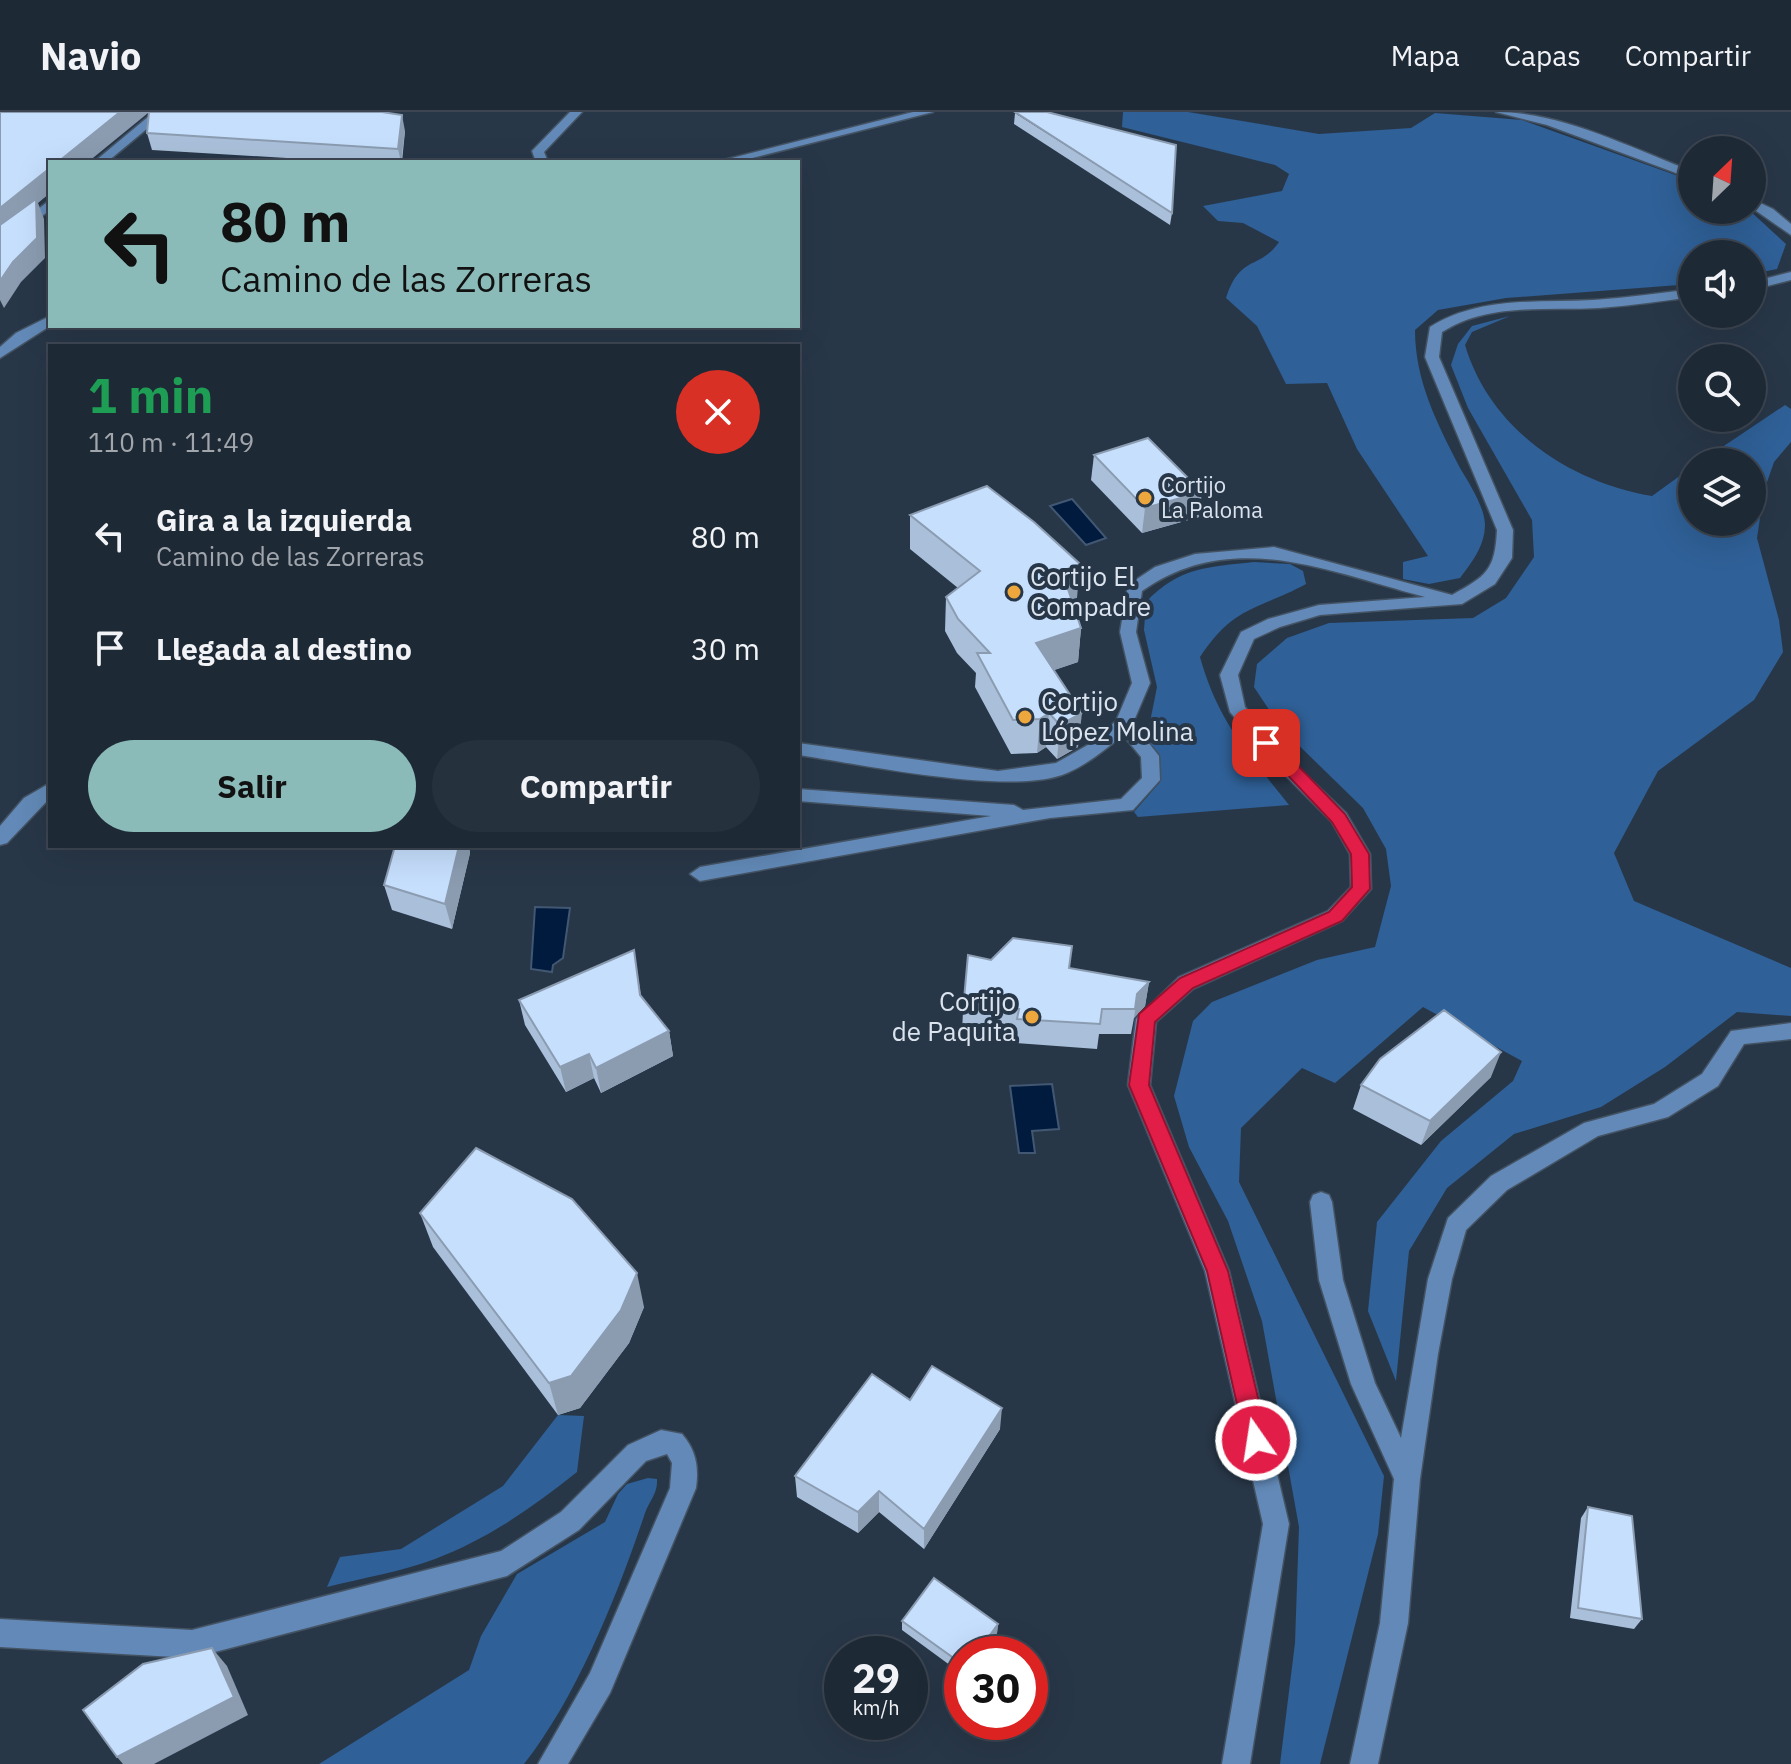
<!DOCTYPE html>
<html lang="es">
<head>
<meta charset="utf-8">
<style>
  :root { --surface:#1e2936; --page:#26313e; --text:#f1f3f6; --muted:#a1a6ad; --line:#3c4551; --accent:#8bbbb9 }
  body { margin:0; font-family:"IBM Plex Sans",sans-serif; background:var(--page); color:var(--text); height:100vh; display:flex; flex-direction:column; font-size:30px; white-space:nowrap }
  * { box-sizing:border-box; margin:0 }
  p { font-size:26px; color:var(--muted) }
  .icon { flex:none; width:44px; height:44px; fill:none; stroke:currentColor; stroke-width:2; stroke-linecap:round; stroke-linejoin:round }
  .map { position:relative; flex:1; overflow:hidden }
  .sheet { position:absolute; left:48px; top:232px; width:752px; height:504px; display:flex; flex-direction:column; background:var(--surface); border-radius:0px; box-shadow:0 8px 32px #0002,0 0 0 2px var(--line) }
  .sheet>* { flex:none }
  .banner { position:absolute; left:48px; top:48px; width:752px; height:168px; border-radius:0px; box-shadow:0 8px 32px #0002,0 0 0 2px var(--line); background:#8bbbb9; color:#111; overflow:hidden }
  .needle { width:52px; rotate:25deg }
  .tools { position:absolute; left:1678px; top:24px; display:grid; gap:16px }
  .tools a { display:grid; place-items:center; width:88px; height:88px; border-radius:50%; background:var(--surface); box-shadow:0 8px 32px #0002,0 0 0 2px var(--line); font-size:40px }
  .speed { position:absolute; left:824px; top:1524px; display:flex; gap:16px; font-size:40px; font-weight:700; text-align:center }
  .speed>* { display:grid; place-content:center; width:104px; height:104px; border-radius:50%; background:var(--surface); box-shadow:0 8px 32px #0002,0 0 0 2px var(--line); line-height:1 }
  .speed small { font-size:20px; font-weight:400 }
  .speed .limit { border:12px solid #d22; background:#fff; color:#111 }
  .pin { position:absolute; display:grid; place-items:center; width:68px; height:68px; color:#fff; margin:-34px; border-radius:16px; box-shadow:0 4px 12px #0006 }
  .me { position:absolute; width:88px; margin:-44px; rotate:347deg; stroke-linejoin:round; filter:drop-shadow(0 0 6px #0008) }
  .turn { display:flex; align-items:center; gap:28px; height:168px; padding:0 40px; font-size:36px }
  .turn .icon { width:104px; height:104px; stroke-width:2.5 }
  .turn b { display:block; font-size:56px; line-height:68px }
  .round { display:grid; place-items:center; flex:none; width:84px; height:84px; border-radius:42px; background:var(--page) }
  .headline { display:flex; align-items:center; justify-content:space-between; height:136px; padding:0 40px }
  h1 { font-size:48px; font-weight:700; line-height:60px; color:#1e9e55 }
  .cta { display:flex; gap:16px; margin-top:auto; padding:16px 40px }
  .cta a { flex:1; height:92px; border-radius:48px; background:var(--accent); color:#111; font-size:32px; font-weight:700; line-height:92px; text-align:center }
  .cta a+a { background:var(--page); color:var(--text) }
  ul { padding:0; list-style:none }
  li { display:flex; align-items:center; gap:24px; height:112px; padding:0 40px }
  li div { flex:1 }
  li b { display:block; font-size:30px }
  li em { font-style:normal }
  header { display:flex; align-items:center; gap:48px; box-sizing:border-box; height:112px; padding:0 40px; background:var(--surface); border-bottom:2px solid var(--line) }
  header strong { font-size:38px }
  nav { display:flex; gap:44px; margin-inline-start:auto; font-size:28px }
  .map>svg:first-child { display:block }
  .green { fill:#2f6097 }
  .water { fill:#001b3d; stroke:#415772; stroke-width:2 }
  .lines { fill:none; stroke-linecap:round; stroke-linejoin:round }
  .minor-casing { stroke:#445363; stroke-width:3 }
  .minor { fill:#6289b7; fill-rule:evenodd }
  .wall { fill:#aac0da }
  .shaded-wall { fill:#8b9cb1 }
  .building { fill:#c6dffd; stroke:#8b9cb1; stroke-width:2 }
  .route { fill:#e11d48; stroke:#92132f; stroke-width:2 }
  .poi-dot { fill:#eea73d; stroke:#283748; stroke-width:3 }
  .labels { text-anchor:middle; stroke-width:8; stroke-linejoin:round; paint-order:stroke }
  .far-poi-label { font-size:22px; fill:#dae3ee; stroke:#283748; text-anchor:start }
  .poi-label { font-size:26px; fill:#dae3ee; stroke:#283748; text-anchor:start }
</style>
</head>
<body>
<header>
<strong>Navio</strong>
<nav><a>Mapa</a><a>Capas</a><a>Compartir</a></nav>
</header>
<div class="map">
<svg width="1791" height="1652" viewBox="0 0 1791 1652">
  <rect width="100%" height="100%" fill="#283748"/>
  <g class="green">
    <path d="M 1123,0 L 1188,0 L 1319,22 L 1411,16 L 1435,1 L 1522,8 L 1692,69 L 1692,98 L 1749,98 L 1786,132 L 1777,157 L 1752,162 L 1752,142 L 1692,142 L 1692,172 L 1506,186 L 1438,198 L 1415,218 C 1415,269 1437,311 1460,356 C 1469,371 1484,394 1485,412 C 1485,434 1472,450 1460,466 L 1429,472 L 1403,467 L 1403,450 L 1428,444 L 1357,337 L 1327,271 L 1286,272 L 1257,214 L 1226,186 C 1240,142 1260,158 1279,130 L 1243,111 L 1218,109 L 1203,94 L 1282,79 L 1289,62 L 1275,53 L 1122,15 Z"/>
    <path d="M 1510,204 L 1472,220 L 1465,233 C 1490,317 1569,370 1652,384 L 1692,355 L 1692,410 L 1752,410 L 1752,350 L 1700,350 L 1785,293 L 1791,297 L 1791,330 L 1774,350 L 1764,379 L 1757,426 L 1779,508 L 1783,540 L 1754,588 L 1658,659 L 1614,741 L 1634,789 L 1791,856 L 1791,904 L 1737,900 L 1665,955 L 1601,995 L 1514,1022 L 1447,1076 L 1409,1139 L 1396,1269 L 1368,1199 L 1377,1110 L 1441,1029 L 1513,969 L 1522,949 L 1423,895 L 1335,971 L 1302,956 L 1241,1016 L 1239,1070 L 1384,1364 L 1378,1422 L 1320,1652 L 1280,1652 L 1295,1531 L 1299,1415 L 1262,1209 L 1228,1109 L 1189,1035 L 1174,984 L 1193,909 L 1212,890 L 1317,848 L 1375,835 L 1391,774 L 1386,737 L 1363,696 L 1281,616 L 1254,575 L 1257,552 L 1287,526 L 1329,511 L 1473,506 L 1506,486 L 1534,445 L 1532,408 L 1468,296 L 1451,253 L 1458,232 L 1472,214 Z"/>
    <path d="M 1254,450 L 1290,452 L 1303,459 L 1306,472 C 1258,498 1234,493 1200,545 C 1218,610 1248,641 1289,693 L 1138,705 L 1134,700 L 1160,670 L 1148,620 L 1157,575 L 1144,518 L 1146,490 C 1179,455 1208,455 1254,450 Z"/>
    <path d="M 558,1303 L 584,1304 L 577,1360 C 533,1395 488,1427 435,1447 C 401,1460 362,1466 327,1475 L 340,1445 L 401,1437 L 503,1374 Z"/>
    <path d="M 648,1366 L 657,1367 C 658,1381 650,1388 645,1401 C 618,1482 577,1585 524,1652 L 319,1652 L 469,1558 L 481,1524 L 517,1462 L 605,1410 L 618,1382 L 627,1372 Z"/>
  </g>
  <g class="water">
    <polygon points="1072,387 1106,426 1086,433 1050,394"/>
    <polygon points="535,795 570,796 563,846 553,853 552,860 531,857"/>
    <polygon points="1052,972 1059,1017 1032,1019 1035,1041 1019,1041 1010,974"/>
  </g>
  <g class="lines">
    <g class="minor-casing">
      <g id="minor">
        <polygon points="154,0 167,0 107,50 94,50"/>
        <polygon points="570,0 582,0 544,40 548,50 536,50 532,39"/>
        <polygon points="913,0 933,0 737,50 716,50"/>
        <path d="M 1496,0 C 1563,0 1630,36 1692,59 L 1692,67 L 1547,13 Z"/>
        <polygon points="1752,87 1773,97 1791,112 1791,123 1752,96"/>
        <polygon points="50,88 50,98 0,136 0,126"/>
        <polygon points="1791,160 1791,168 1752,178 1752,170"/>
        <path d="M 1692,177 L 1692,185 C 1661,189 1630,194 1599,196 C 1546,199 1489,190 1442,220 L 1439,245 L 1513,418 L 1512,446 L 1495,472 L 1462,492 L 1320,503 L 1280,515 L 1254,527 L 1238,563 L 1245,595 L 1287,645 L 1346,701 L 1370,742 L 1371,777 L 1342,809 L 1193,877 L 1156,910 L 1150,973 L 1229,1159 L 1289,1412 L 1250,1652 L 1222,1652 L 1263,1412 L 1205,1159 L 1128,973 L 1136,907 L 1179,865 L 1328,799 L 1351,775 L 1350,742 L 1332,710 L 1275,653 L 1230,600 L 1220,563 L 1241,520 L 1268,507 L 1319,493 L 1425,485 C 1329,460 1232,415 1142,479 L 1136,520 L 1150,571 L 1133,611 L 1159,644 L 1160,668 L 1133,698 L 1050,706 L 700,769 L 690,762 L 700,755 L 991,704 L 798,689 L 798,677 L 1014,693 L 1023,698 L 1121,687 L 1142,666 L 1141,645 L 1123,623 C 1106,637 1088,652 1067,661 C 1013,685 861,652 798,643 L 798,631 L 998,659 L 1056,651 L 1093,630 L 1116,609 L 1132,571 L 1120,520 L 1128,473 L 1155,455 L 1195,442 L 1274,435 L 1452,483 C 1486,464 1495,459 1497,418 L 1425,245 L 1430,215 C 1480,184 1537,191 1593,188 C 1626,186 1659,181 1692,177 Z"/>
        <polygon points="50,204 50,214 0,246 0,235 16,221"/>
        <polygon points="50,671 50,686 7,731 0,733 0,714 24,686"/>
        <polygon points="1791,911 1791,927 1744,932 1718,974 1668,1005 1598,1024 1507,1078 1466,1118 1452,1167 1438,1242 1420,1367 1408,1511 1378,1652 1350,1652 1380,1511 1394,1367 1351,1272 1319,1168 1310,1090 1313,1083 1321,1080 1329,1083 1332,1090 1343,1168 1375,1271 1401,1326 1428,1167 1448,1106 1491,1064 1584,1011 1654,992 1702,962 1731,919"/>
        <path d="M 661,1318 L 682,1322 C 696,1338 699,1355 696,1376 L 610,1581 L 568,1652 L 538,1652 L 590,1561 L 670,1376 L 672,1351 L 667,1342 L 646,1349 L 579,1418 L 507,1464 L 192,1546 L 0,1535 L 0,1507 L 192,1518 L 501,1439 L 561,1400 L 628,1333 Z"/>
      </g>
    </g>
    <use href="#minor" class="minor"/>
  </g>
  <g class="wall">
    <polygon points="1015,1 1172,101 1170,113 1014,12"/>
    <polygon points="405,19 402,50 352,50 152,38 147,21"/>
    <polygon points="1094,343 1199,405 1142,421 1091,368"/>
    <polygon points="910,403 1077,486 1071,488 1081,516 1078,550 1054,558 1078,635 1057,647 1046,635 1037,641 1011,642 975,575 976,561 957,541 945,519 946,485 958,476 910,437"/>
    <polygon points="395,734 469,734 470,741 452,817 392,798 384,773"/>
    <polygon points="634,838 641,885 669,919 673,944 601,981 594,966 566,980 525,913 519,888"/>
    <polygon points="1069,856 1149,870 1145,894 1134,906 1131,922 1099,922 1097,937 1015,931 1015,922 962,923 963,898"/>
    <polygon points="1491,965 1421,1033 1353,997 1361,973"/>
    <polygon points="420,1101 644,1195 629,1231 580,1296 558,1303 433,1135"/>
    <polygon points="910,1288 1000,1317 924,1437 879,1400 858,1421 797,1385 795,1364"/>
    <polygon points="1588,1395 1642,1507 1634,1517 1570,1506 1581,1406"/>
    <polygon points="902,1509 998,1512 997,1521 982,1542 962,1542 962,1562 902,1518"/>
  </g>
  <g class="shaded-wall">
    <polygon points="120,0 148,0 148,1 88,50 58,50"/>
    <polygon points="402,3 405,19 401,50 398,37"/>
    <polygon points="50,56 50,81 38,91 44,107 45,146 21,170 4,196 0,188 0,96"/>
    <polygon points="1202,380 1199,405 1142,421 1145,396"/>
    <polygon points="1080,452 1077,486 1059,493 1062,459"/>
    <polygon points="1081,516 1078,550 1034,565 1036,531"/>
    <polygon points="1049,601 1046,635 1037,641 1040,607"/>
    <polygon points="1082,601 1078,635 1057,647 1060,613"/>
    <polygon points="459,734 469,734 470,741 452,817 445,792"/>
    <polygon points="1149,870 1145,894 1134,906 1137,882"/>
    <polygon points="669,919 673,944 601,981 596,956"/>
    <polygon points="1501,940 1491,965 1421,1033 1430,1009"/>
    <polygon points="589,942 594,966 566,980 560,955"/>
    <polygon points="637,1161 644,1195 629,1231 580,1296 558,1303 549,1271"/>
    <polygon points="1002,1296 1000,1317 924,1437 924,1417"/>
    <polygon points="879,1379 879,1400 858,1421 858,1400"/>
    <polygon points="998,1512 997,1521 982,1542 976,1542"/>
    <polygon points="212,1536 227,1554 248,1603 154,1652 123,1652 117,1645"/>
  </g>
  <g class="building">
    <polygon points="0,0 120,0 58,50 50,50 50,56 0,96"/>
    <polygon points="149,0 382,0 402,3 398,37 147,21"/>
    <polygon points="1015,0 1047,0 1176,33 1172,101"/>
    <polygon points="36,87 37,126 13,150 0,169 0,113"/>
    <polygon points="1148,326 1202,380 1145,396 1094,343"/>
    <polygon points="987,374 1034,410 1080,452 1062,459 1081,516 1036,531 1082,601 1060,613 1049,601 1040,607 1013,608 977,541 990,541 958,507 946,485 980,459 910,403"/>
    <polygon points="395,734 459,734 445,792 384,773"/>
    <polygon points="1013,826 1072,834 1069,856 1149,870 1137,882 1135,897 1102,897 1100,912 1017,907 1019,897 963,898 968,843 991,848"/>
    <polygon points="634,838 640,883 669,919 596,956 589,942 560,955 519,888"/>
    <polygon points="1444,898 1501,940 1430,1009 1361,973 1380,947"/>
    <polygon points="476,1036 572,1087 637,1161 621,1198 571,1264 549,1271 420,1101"/>
    <polygon points="932,1254 1002,1296 924,1417 879,1379 858,1400 795,1364 872,1262 910,1288"/>
    <polygon points="1588,1395 1632,1404 1642,1507 1578,1496"/>
    <polygon points="934,1466 998,1512 976,1542 962,1542 962,1552 902,1509"/>
    <polygon points="212,1536 234,1585 117,1645 83,1598 143,1552"/>
  </g>
  <polygon class="route" points="1266,626 1272,627 1345,702 1369,742 1370,777 1342,809 1193,876 1155,910 1149,973 1228,1159 1268,1328 1265,1335 1256,1338 1248,1335 1245,1328 1207,1159 1129,973 1139,902 1180,866 1329,800 1352,775 1351,742 1332,710 1261,635 1258,631"/>
  <g class="poi-dot">
    <circle cx="1145" cy="386" r="8"/>
    <circle cx="1014" cy="480" r="8"/>
    <circle cx="1025" cy="605" r="8"/>
    <circle cx="1032" cy="905" r="8"/>
  </g>
  <g class="labels">
    <g class="far-poi-label">
      <text x="1161" y="381">Cortijo<tspan x="1161" dy="25">La Paloma</tspan></text>
    </g>
    <g class="poi-label">
      <text x="1030" y="474">Cortijo El<tspan x="1030" dy="30">Compadre</tspan></text>
      <text x="1041" y="599">Cortijo<tspan x="1041" dy="30">López Molina</tspan></text>
      <text x="1016" y="899" text-anchor="end">Cortijo<tspan x="1016" dy="30">de Paquita</tspan></text>
    </g>
  </g>
</svg>
<div class="tools">
<a><svg class="needle" viewBox="-14 -14 28 28"><path d="M0-13l5 13h-10z" fill="#e53935"/><path d="M0 13l5-13h-10z" fill="#a1a6ad"/></svg></a>
<a><svg class="icon" aria-label="sound" viewBox="0 0 24 24"><path d="M4 9h4l5-4v14l-5-4H4zM17 9q2 3 0 6"/></svg></a>
<a><svg class="icon" aria-label="search" viewBox="0 0 24 24"><circle cx="10" cy="10" r="6"/><path d="M15 15l6 6"/></svg></a>
<a><svg class="icon" aria-label="layers" viewBox="0 0 24 24"><path d="M12 4l9 5-9 5-9-5zM3 14l9 5 9-5"/></svg></a>
</div>
<div class="speed"><div>29<small>km/h</small></div><div class="limit">30</div></div>
<div class="pin" style="left:1266px;top:631px;background:#d93025"><svg class="icon" aria-label="arrive" viewBox="0 0 24 24"><path d="M6 21V4h12l-3 4 3 4H6"/></svg></div>
<svg class="me" style="left:1256px;top:1328px" viewBox="-20 -20 40 40"><circle r="17" fill="#e11d48" stroke="#fff" stroke-width="3"/><path d="M0-11L8 9 0 5-8 9z" fill="#fff"/></svg>
<div class="banner">
<div class="turn"><svg class="icon" aria-label="left" viewBox="0 0 24 24"><path d="M17 20v-9H6M10 6l-5 5 5 5"/></svg><div><b>80 m</b>Camino de las Zorreras</div></div>
</div>
<section class="sheet">
<div class="headline"><div><h1>1 min</h1><p>110 m · 11:49</p></div><a class="round" style="background:#d93025;color:#fff"><svg class="icon" aria-label="close" viewBox="0 0 24 24"><path d="M6 6l12 12M18 6L6 18"/></svg></a></div>
<ul>
<li><svg class="icon" aria-label="left" viewBox="0 0 24 24"><path d="M17 20v-9H6M10 6l-5 5 5 5"/></svg><div><b>Gira a la izquierda</b><p>Camino de las Zorreras</p></div><em>80 m</em></li>
<li><svg class="icon" aria-label="arrive" viewBox="0 0 24 24"><path d="M6 21V4h12l-3 4 3 4H6"/></svg><div><b>Llegada al destino</b></div><em>30 m</em></li>
</ul>
<div class="cta"><a>Salir</a><a>Compartir</a></div>
</section>
</div>
</body>
</html>
